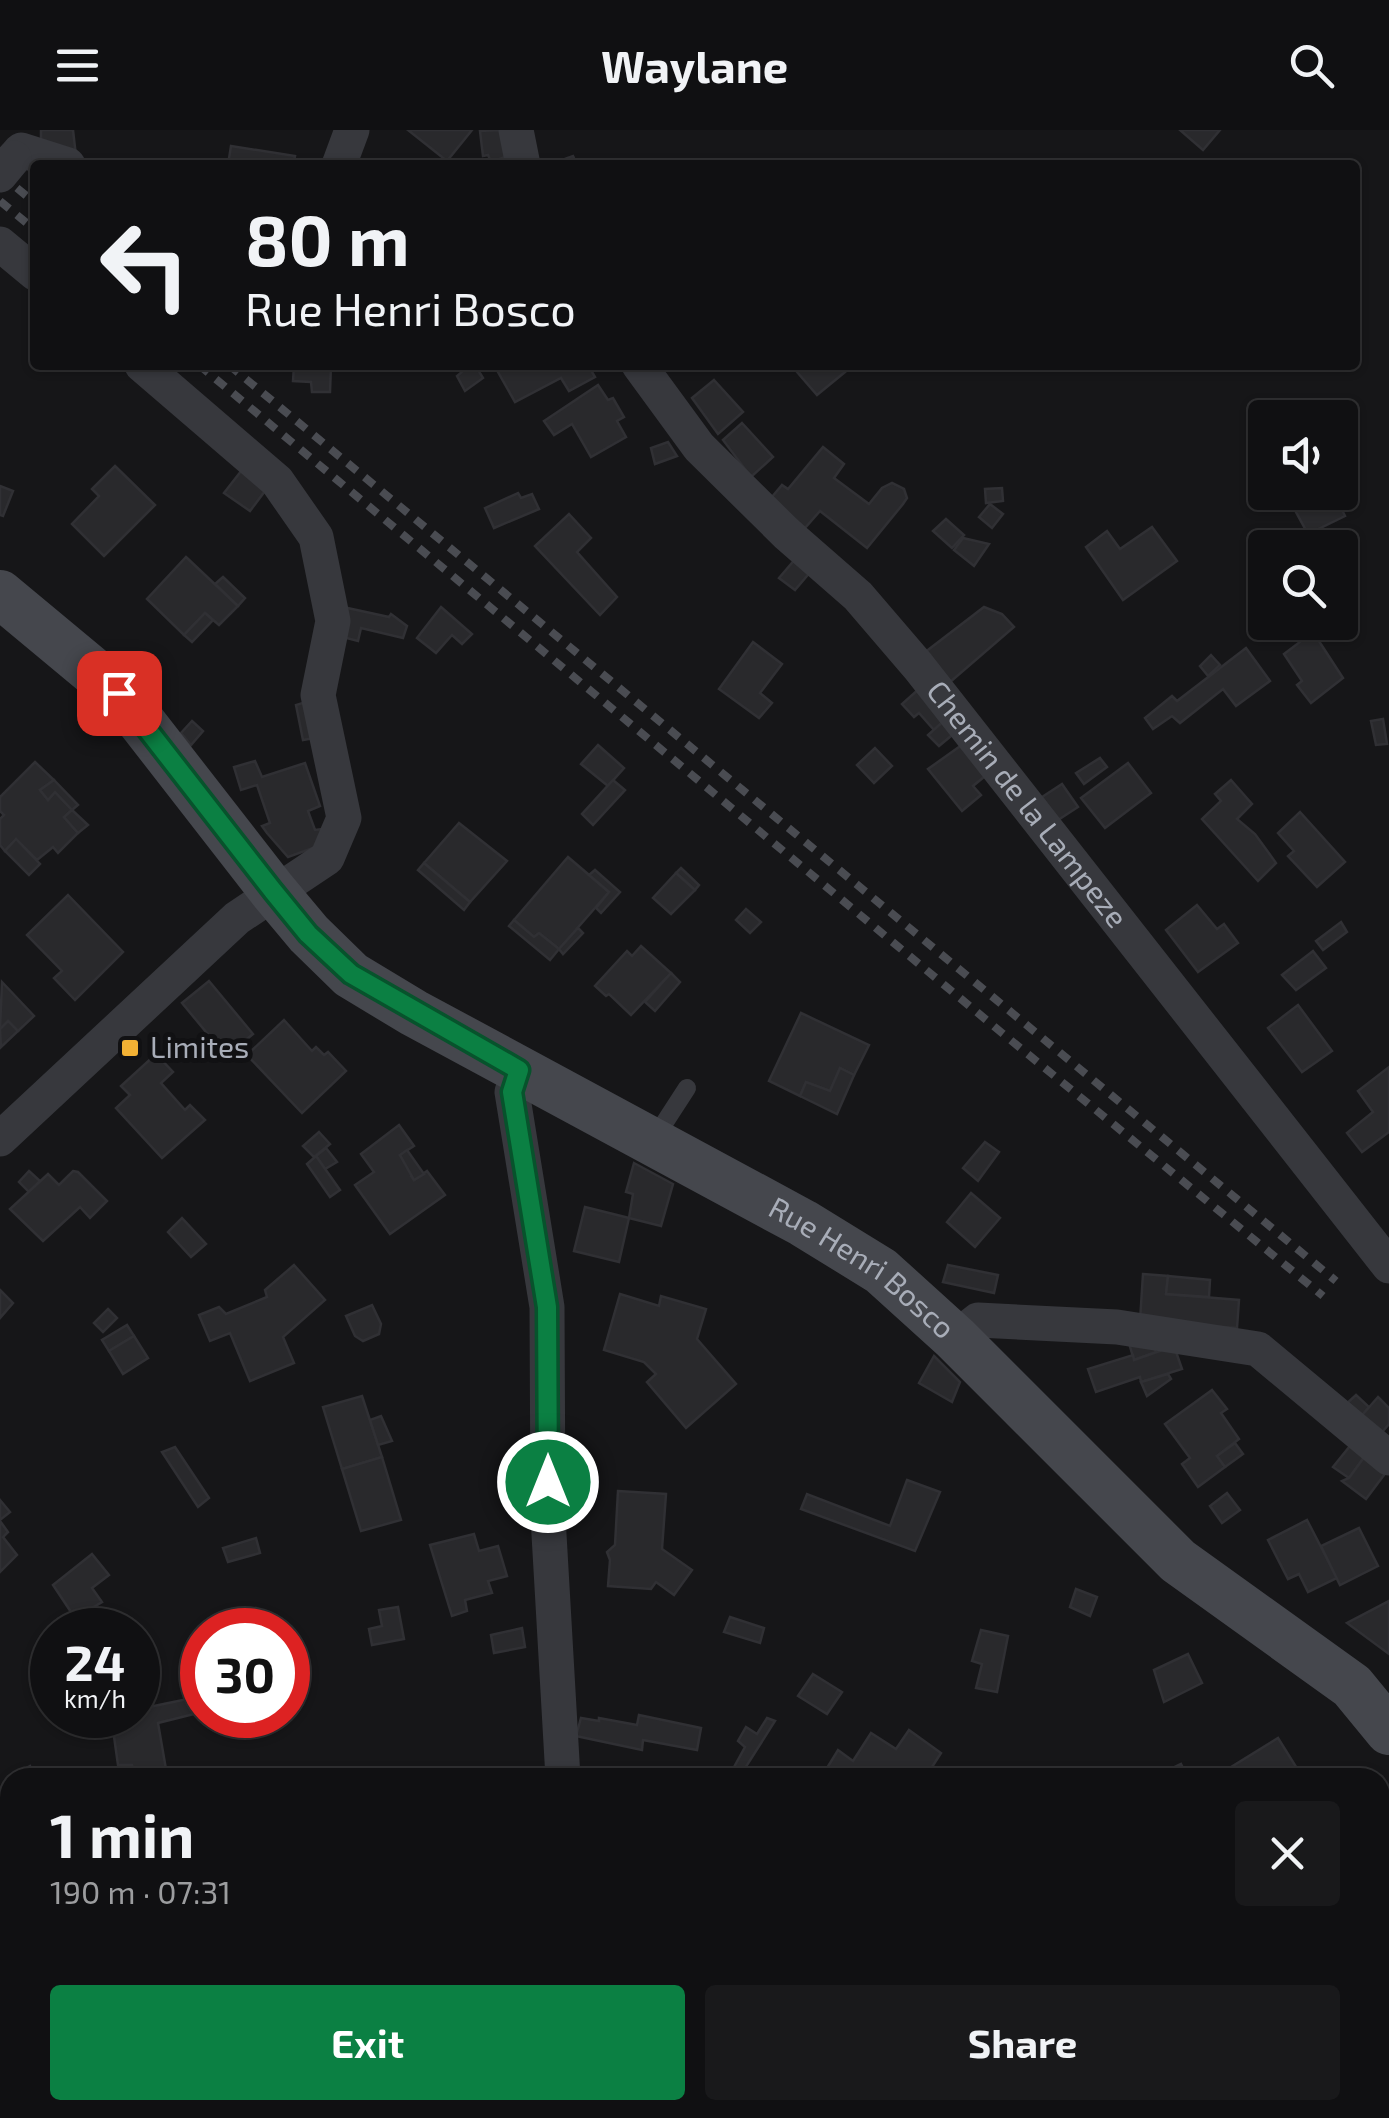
<!DOCTYPE html>
<html lang="en">
<head>
<meta charset="utf-8">
<style>
  :root { --surface:#101012; --page:#19191b; --text:#f1f3f6; --muted:#9c9d9f; --line:#303032; --accent:#0b8043 }
  body { margin:0; font-family:"Exo 2",sans-serif; background:var(--page); color:var(--text); height:100vh; display:flex; flex-direction:column; font-size:38px; white-space:nowrap }
  * { box-sizing:border-box; margin:0 }
  p { font-size:32px; color:var(--muted) }
  .icon { flex:none; width:55px; height:55px; fill:none; stroke:currentColor; stroke-width:2; stroke-linecap:round; stroke-linejoin:round }
  .map { position:relative; flex:1; overflow:hidden }
  .sheet { position:absolute; left:0px; top:1638px; width:1390px; height:352px; display:flex; flex-direction:column; background:var(--surface); border-radius:30px 30px 0 0; box-shadow:0 2px 8px #0004,0 0 0 2px var(--line) }
  .sheet>* { flex:none }
  .top-card { position:absolute; left:30px; top:30px; width:1330px; height:210px; border-radius:10px; box-shadow:0 2px 8px #0004,0 0 0 2px var(--line); background:#101012; color:var(--text); overflow:hidden }
  .fabs { position:absolute; left:1248px; top:270px; display:grid; gap:20px }
  .fabs a { display:grid; place-items:center; width:110px; height:110px; border-radius:10px; background:var(--surface); box-shadow:0 2px 8px #0004,0 0 0 2px var(--line); font-size:50px }
  .speed { position:absolute; left:30px; top:1478px; display:flex; gap:20px; font-size:50px; font-weight:700; text-align:center }
  .speed>* { display:grid; place-content:center; width:130px; height:130px; border-radius:50%; background:var(--surface); box-shadow:0 2px 8px #0004,0 0 0 2px var(--line); line-height:1 }
  .speed small { font-size:25px; font-weight:400 }
  .speed .limit { border:15px solid #d22; background:#fff; color:#111 }
  .pin { position:absolute; display:grid; place-items:center; width:85px; height:85px; color:#fff; margin:-42px; border-radius:20px; box-shadow:0 5px 15px #0006 }
  .me { position:absolute; width:110px; margin:-55px; rotate:0deg; stroke-linejoin:round; filter:drop-shadow(0 0 8px #0008) }
  .turn { display:flex; align-items:center; gap:35px; height:210px; padding:0 50px; font-size:45px }
  .turn .icon { width:130px; height:130px; stroke-width:2.5 }
  .turn b { display:block; font-size:70px; line-height:85px }
  .round { display:grid; place-items:center; flex:none; width:105px; height:105px; border-radius:10px; background:var(--page) }
  .overview { display:flex; align-items:center; justify-content:space-between; height:170px; padding:0 50px }
  h1 { font-size:60px; font-weight:700; line-height:75px }
  .cta { display:flex; gap:20px; margin-top:auto; padding:20px 50px }
  .cta a { flex:1; height:115px; border-radius:10px; background:var(--accent); color:#fff; font-size:40px; font-weight:700; line-height:115px; text-align:center }
  .cta a+a { background:var(--page); color:var(--text) }
  header { display:flex; justify-content:space-between; align-items:center; height:130px; padding:0 50px; background:var(--surface); font-size:45px; font-weight:700 }
  .map>svg:first-child { display:block }
  .building { fill:#29292c; stroke:#303034; stroke-width:2.5 }
  .lines { fill:none; stroke-linecap:round; stroke-linejoin:round }
  .lane { stroke:#37383d; stroke-width:18 }
  .street { stroke:#37383d; stroke-width:35 }
  .secondary { stroke:#45474d; stroke-width:48 }
  .rail { stroke:#4a4c52; stroke-width:8; stroke-dasharray:12 10; stroke-linecap:butt }
  .street-bridge { stroke:#37383d; stroke-width:35 }
  .route-casing { stroke:#07532c; stroke-width:25 }
  .route { stroke:#0b8043; stroke-width:18 }
  .poi-dot { fill:#f2b134; stroke:#111113; stroke-width:4 }
  .labels { text-anchor:middle; stroke-width:10; stroke-linejoin:round; paint-order:stroke }
  .street-label { font-size:30px; fill:#a8adb8; stroke:#111113 }
  .poi-label { font-size:30px; fill:#a8adb8; stroke:#111113; text-anchor:start }
</style>
</head>
<body>
<header><svg class="icon" aria-label="menu" viewBox="0 0 24 24"><path d="M4 6h16M4 12h16M4 18h16"/></svg>Waylane<svg class="icon" aria-label="search" viewBox="0 0 24 24"><circle cx="10" cy="10" r="6"/><path d="M15 15l6 6"/></svg></header>
<div class="map">
<svg width="1389" height="1988" viewBox="0 0 1389 1988">
  <rect width="100%" height="100%" fill="#161618"/>
  <g class="building">
    <polygon points="41,0 73,0 76,26 41,13"/>
    <polygon points="408,0 472,0 447,31"/>
    <polygon points="500,0 505,27 491,32 488,25 483,26 480,1"/>
    <polygon points="1180,0 1220,0 1203,20"/>
    <polygon points="231,16 295,26 293,35 228,35"/>
    <polygon points="573,26 577,35 548,35"/>
    <polygon points="294,235 331,235 330,262 312,262 311,252 293,251"/>
    <polygon points="470,235 475,235 483,248 465,261 457,246"/>
    <polygon points="511,235 588,235 595,247 569,261 561,248 515,272 498,242"/>
    <polygon points="791,235 839,235 845,242 817,265"/>
    <polygon points="714,250 743,282 718,304 692,268"/>
    <polygon points="598,255 608,270 613,268 624,287 617,291 626,307 591,327 572,294 554,305 544,291"/>
    <polygon points="742,293 773,327 751,347 723,310"/>
    <polygon points="668,312 677,326 655,334 651,318"/>
    <polygon points="823,317 844,334 834,348 869,374 882,358 892,353 904,359 907,368 903,374 867,418 820,381 805,398 771,368 782,355 788,359"/>
    <polygon points="115,336 155,375 104,426 72,394 99,366 92,359"/>
    <polygon points="242,340 268,357 250,381 224,363"/>
    <polygon points="0,356 13,361 3,386 0,385"/>
    <polygon points="1002,358 1003,371 986,373 985,359"/>
    <polygon points="1285,362 1333,362 1345,386 1308,404"/>
    <polygon points="518,363 521,368 532,364 539,379 494,398 485,378"/>
    <polygon points="990,374 1003,384 992,398 979,387"/>
    <polygon points="569,384 591,408 577,422 617,467 600,485 535,416"/>
    <polygon points="946,389 964,405 952,418 933,401"/>
    <polygon points="1152,397 1177,431 1123,470 1086,417 1107,401 1120,419"/>
    <polygon points="963,408 989,414 974,436 954,420"/>
    <polygon points="186,427 238,476 219,495 205,483 184,505 147,469"/>
    <polygon points="797,427 812,440 795,460 779,448"/>
    <polygon points="223,447 245,468 238,476 215,454"/>
    <polygon points="1347,449 1354,462 1340,468 1340,453"/>
    <polygon points="343,477 389,487 391,484 407,496 403,508 361,498 358,511 339,506"/>
    <polygon points="441,477 472,504 462,514 452,505 436,523 417,508"/>
    <polygon points="984,477 1002,484 1014,497 949,553 924,523"/>
    <polygon points="205,483 213,490 192,512 184,505"/>
    <polygon points="1313,502 1343,548 1311,573 1297,555 1302,551 1284,524"/>
    <polygon points="753,512 782,534 760,563 772,573 759,588 719,559"/>
    <polygon points="1246,518 1270,551 1236,576 1223,559 1180,593 1172,586 1153,599 1145,588 1172,566 1177,571"/>
    <polygon points="1211,525 1220,535 1208,546 1200,536"/>
    <polygon points="920,558 947,588 934,600 919,583 914,587 902,574"/>
    <polygon points="312,570 320,607 303,610 296,575"/>
    <polygon points="947,588 957,601 939,616 928,605"/>
    <polygon points="1383,589 1387,614 1376,615 1371,591"/>
    <polygon points="192,591 203,601 191,615 181,603"/>
    <polygon points="966,612 990,642 973,656 981,665 962,681 928,639"/>
    <polygon points="598,615 624,638 608,656 581,634"/>
    <polygon points="875,618 892,636 874,653 857,635"/>
    <polygon points="1100,628 1107,637 1084,654 1076,643"/>
    <polygon points="255,631 262,647 305,633 320,676 308,681 315,700 330,698 324,714 288,727 267,703 262,696 270,693 257,655 241,660 234,637"/>
    <polygon points="35,632 54,650 40,660 48,670 55,662 72,680 64,687 78,703 58,723 53,717 37,730 16,709 5,721 0,715 0,689 4,685 0,681 0,667"/>
    <polygon points="1128,633 1151,663 1105,698 1081,668"/>
    <polygon points="54,650 78,675 72,680 55,662 48,670 40,660"/>
    <polygon points="613,650 625,660 593,695 582,684"/>
    <polygon points="1231,650 1252,674 1237,689 1255,704 1276,733 1258,751 1202,689 1221,671 1215,664"/>
    <polygon points="1062,654 1078,677 1058,690 1042,667"/>
    <polygon points="72,680 88,695 78,703 64,687"/>
    <polygon points="1300,682 1345,732 1317,757 1288,726 1294,721 1278,703"/>
    <polygon points="459,693 507,731 470,772 424,733"/>
    <polygon points="16,709 40,734 29,745 5,721"/>
    <polygon points="568,727 609,762 559,819 539,803 534,807 514,790"/>
    <polygon points="424,733 470,772 464,780 418,740"/>
    <polygon points="681,738 699,755 695,760 676,743"/>
    <polygon points="595,740 620,762 601,783 596,778 609,762 589,745"/>
    <polygon points="676,743 695,760 671,784 653,768"/>
    <polygon points="68,765 123,822 75,870 54,848 62,841 27,805"/>
    <polygon points="1197,775 1217,799 1224,794 1238,813 1198,842 1166,800"/>
    <polygon points="746,779 761,792 750,803 736,790"/>
    <polygon points="514,790 534,807 539,803 559,819 550,830 509,796"/>
    <polygon points="1341,792 1347,802 1323,820 1316,811"/>
    <polygon points="578,798 583,803 563,824 559,819"/>
    <polygon points="641,816 671,843 631,885 609,864 606,866 595,856 627,821 632,826"/>
    <polygon points="1313,821 1326,838 1296,860 1282,845"/>
    <polygon points="671,843 680,852 655,881 645,872"/>
    <polygon points="209,851 253,904 226,926 182,873"/>
    <polygon points="2,852 34,886 18,901 8,891 0,899"/>
    <polygon points="1298,875 1332,921 1302,942 1268,898"/>
    <polygon points="801,883 869,915 854,945 840,938 830,961 806,952 800,966 769,951"/>
    <polygon points="284,890 312,921 316,917 324,925 328,922 346,941 302,983 247,925"/>
    <polygon points="8,891 18,901 1,917 0,899"/>
    <polygon points="156,924 173,942 161,953 185,980 190,975 205,990 162,1028 116,978 130,965 121,956"/>
    <polygon points="1389,937 1389,1002 1362,1022 1347,1003 1373,982 1358,961"/>
    <polygon points="840,938 854,945 837,984 800,966 806,952 830,961"/>
    <polygon points="399,995 414,1016 400,1025 413,1044 411,1046 414,1050 427,1041 445,1065 390,1104 355,1055 374,1042 361,1024"/>
    <polygon points="319,1002 330,1014 314,1027 303,1016"/>
    <polygon points="985,1012 999,1022 978,1051 963,1038"/>
    <polygon points="326,1018 337,1032 325,1039 316,1026"/>
    <polygon points="407,1020 424,1044 414,1050 400,1025"/>
    <polygon points="316,1026 340,1060 330,1067 307,1034"/>
    <polygon points="634,1033 673,1054 661,1096 629,1088 633,1064 626,1062"/>
    <polygon points="29,1041 40,1051 29,1062 19,1052"/>
    <polygon points="73,1041 78,1042 107,1071 90,1088 80,1077 43,1111 10,1079 48,1044 59,1055"/>
    <polygon points="971,1063 1000,1088 975,1117 947,1092"/>
    <polygon points="585,1077 629,1088 619,1132 574,1121"/>
    <polygon points="182,1088 206,1114 191,1127 168,1102"/>
    <polygon points="294,1135 325,1170 283,1207 294,1233 250,1251 230,1203 210,1211 199,1185 219,1177 226,1184 267,1167 265,1160"/>
    <polygon points="948,1135 998,1145 994,1163 943,1152"/>
    <polygon points="1143,1144 1168,1146 1166,1164 1239,1170 1237,1198 1140,1191"/>
    <polygon points="1168,1146 1210,1150 1209,1167 1166,1164"/>
    <polygon points="0,1160 13,1173 0,1188"/>
    <polygon points="620,1164 659,1176 661,1166 706,1179 697,1209 736,1254 686,1298 647,1252 656,1244 644,1232 604,1220"/>
    <polygon points="372,1175 381,1194 379,1204 363,1211 355,1206 346,1186"/>
    <polygon points="108,1179 117,1188 103,1202 94,1193"/>
    <polygon points="127,1195 134,1206 109,1221 102,1210"/>
    <polygon points="1126,1203 1150,1206 1156,1222 1134,1230"/>
    <polygon points="134,1206 148,1228 123,1244 109,1221"/>
    <polygon points="1174,1216 1182,1239 1141,1252 1140,1247 1096,1262 1088,1239 1133,1225 1134,1230"/>
    <polygon points="934,1226 960,1252 952,1272 919,1253"/>
    <polygon points="1168,1244 1171,1249 1147,1266 1141,1252"/>
    <polygon points="1212,1260 1227,1279 1221,1283 1239,1309 1217,1326 1225,1337 1198,1357 1182,1334 1190,1328 1165,1294"/>
    <polygon points="1356,1265 1369,1277 1358,1290 1344,1276"/>
    <polygon points="362,1266 382,1327 342,1339 323,1277"/>
    <polygon points="1378,1267 1389,1278 1389,1294 1377,1308 1357,1291"/>
    <polygon points="381,1286 392,1311 378,1315 370,1290"/>
    <polygon points="1235,1313 1243,1324 1225,1337 1217,1326"/>
    <polygon points="1350,1316 1365,1326 1349,1348 1333,1337"/>
    <polygon points="175,1317 209,1368 198,1377 162,1322"/>
    <polygon points="1365,1326 1387,1341 1366,1369 1342,1351 1349,1348"/>
    <polygon points="382,1327 401,1390 361,1401 342,1339"/>
    <polygon points="907,1350 940,1362 915,1421 801,1379 807,1364 890,1396"/>
    <polygon points="618,1361 666,1364 662,1419 692,1440 674,1465 656,1452 651,1459 608,1456 610,1430 607,1422 615,1415"/>
    <polygon points="1227,1363 1240,1380 1222,1393 1210,1376"/>
    <polygon points="0,1370 10,1382 0,1390"/>
    <polygon points="1307,1390 1337,1448 1308,1462 1299,1444 1288,1449 1268,1410"/>
    <polygon points="0,1391 8,1402 3,1407 17,1425 0,1442"/>
    <polygon points="1359,1398 1378,1436 1340,1455 1321,1416"/>
    <polygon points="474,1404 479,1421 498,1416 507,1446 488,1451 492,1463 465,1470 467,1481 452,1486 430,1415"/>
    <polygon points="256,1408 260,1423 228,1432 223,1418"/>
    <polygon points="92,1424 109,1445 92,1458 102,1472 75,1488 53,1455"/>
    <polygon points="1076,1459 1097,1467 1090,1486 1070,1477"/>
    <polygon points="1389,1471 1389,1524 1347,1493"/>
    <polygon points="398,1477 404,1509 372,1515 369,1499 382,1496 379,1480"/>
    <polygon points="730,1487 764,1498 760,1513 724,1502"/>
    <polygon points="522,1498 525,1517 494,1523 491,1505"/>
    <polygon points="981,1500 1008,1506 997,1562 976,1558 982,1534 972,1531"/>
    <polygon points="1188,1524 1202,1553 1164,1572 1154,1540"/>
    <polygon points="813,1544 842,1562 827,1584 798,1566"/>
    <polygon points="202,1566 202,1582 158,1593 167,1645 136,1648 132,1635 118,1635 111,1585 138,1585 138,1574 148,1572 149,1577"/>
    <polygon points="639,1585 701,1598 697,1620 643,1610 642,1620 576,1606 581,1588 599,1591 599,1588 637,1595"/>
    <polygon points="767,1588 775,1591 742,1643 733,1639 745,1617 738,1611 746,1597 757,1604"/>
    <polygon points="909,1600 941,1623 925,1648 831,1648 824,1643 838,1620 853,1631 871,1603 896,1619"/>
    <polygon points="1278,1608 1303,1648 1215,1648 1215,1647"/>
    <polygon points="1181,1634 1188,1648 1167,1648 1164,1642"/>
    <polygon points="30,1636 35,1648 13,1648 13,1646"/>
    <polygon points="10,1676 10,1706 0,1682"/>
    <polygon points="775,1980 837,1980 832,1988 787,1988"/>
  </g>
  <g class="lines">
    <polyline class="lane" points="652,1012 687,958"/>
    <g class="street">
      <polyline points="516,0 523,35"/>
      <polyline points="14,28 21,20 68,35"/>
      <polyline points="339,35 352,0"/>
      <polyline points="0,114 35,143"/>
      <path id="s1" d="M 639,235 L 699,317 L 787,404 L 858,466 L 918,536 L 1389,1136"/>
      <polyline points="519,940 512,962 547,1177 548,1387 563,1648"/>
      <polyline points="0,1009 237,788 327,728 344,688 318,565 333,491 316,407 277,351 142,235"/>
      <polyline points="955,1208 978,1190 1117,1197 1258,1219 1389,1328"/>
      <polyline points="525,1988 528,1980"/>
    </g>
    <g class="secondary">
      <path id="s2" d="M 0,464 L 119,563 L 273,761 L 309,804 L 351,845 L 414,883 L 803,1093 L 881,1141 L 955,1208 L 1178,1431 L 1352,1556 L 1389,1601"/>
      <polyline points="1380,1926 1389,1904"/>
      <polyline points="1353,1988 1356,1980"/>
    </g>
    <g class="rail">
      <polyline points="0,44 35,73"/>
      <polyline points="0,71 35,100"/>
      <polyline points="199,235 1002,903 1323,1166"/>
      <polyline points="229,235 1336,1151"/>
    </g>
    <polyline class="street-bridge" points="0,45 14,28"/>
  </g>
  <g class="lines">
    <g class="route-casing">
      <polyline id="route" points="119,563 273,761 308,804 351,844 519,940 512,962 547,1177 548,1352"/>
    </g>
    <use href="#route" class="route"/>
  </g>
  <rect class="poi-dot" x="120" y="908" width="20" height="20" rx="5"/>
  <g class="labels">
    <g class="street-label">
      <text dy="10" stroke="none"><textPath href="#s1" startOffset="588">Chemin de la Lampeze</textPath></text>
      <text dy="10" stroke="none"><textPath href="#s2" startOffset="1110">Rue Henri Bosco</textPath></text>
    </g>
    <g class="poi-label">
      <text x="150" y="928">Limites</text>
    </g>
  </g>
</svg>
<div class="fabs">
<a><svg class="icon" aria-label="sound" viewBox="0 0 24 24"><path d="M4 9h4l5-4v14l-5-4H4zM17 9q2 3 0 6"/></svg></a>
<a><svg class="icon" aria-label="search" viewBox="0 0 24 24"><circle cx="10" cy="10" r="6"/><path d="M15 15l6 6"/></svg></a>
</div>
<div class="speed"><div>24<small>km/h</small></div><div class="limit">30</div></div>
<div class="pin" style="left:119px;top:563px;background:#d93025"><svg class="icon" aria-label="arrive" viewBox="0 0 24 24"><path d="M6 21V4h12l-3 4 3 4H6"/></svg></div>
<svg class="me" style="left:548px;top:1352px" viewBox="-20 -20 40 40"><circle r="17" fill="#0b8043" stroke="#fff" stroke-width="3"/><path d="M0-11L8 9 0 5-8 9z" fill="#fff"/></svg>
<div class="top-card">
<div class="turn"><svg class="icon" aria-label="left" viewBox="0 0 24 24"><path d="M17 20v-9H6M10 6l-5 5 5 5"/></svg><div><b>80 m</b>Rue Henri Bosco</div></div>
</div>
<section class="sheet">
<div class="overview"><div><h1>1 min</h1><p>190 m · 07:31</p></div><a class="round"><svg class="icon" aria-label="close" viewBox="0 0 24 24"><path d="M6 6l12 12M18 6L6 18"/></svg></a></div>
<div class="cta"><a>Exit</a><a>Share</a></div>
</section>
</div>
</body>
</html>
